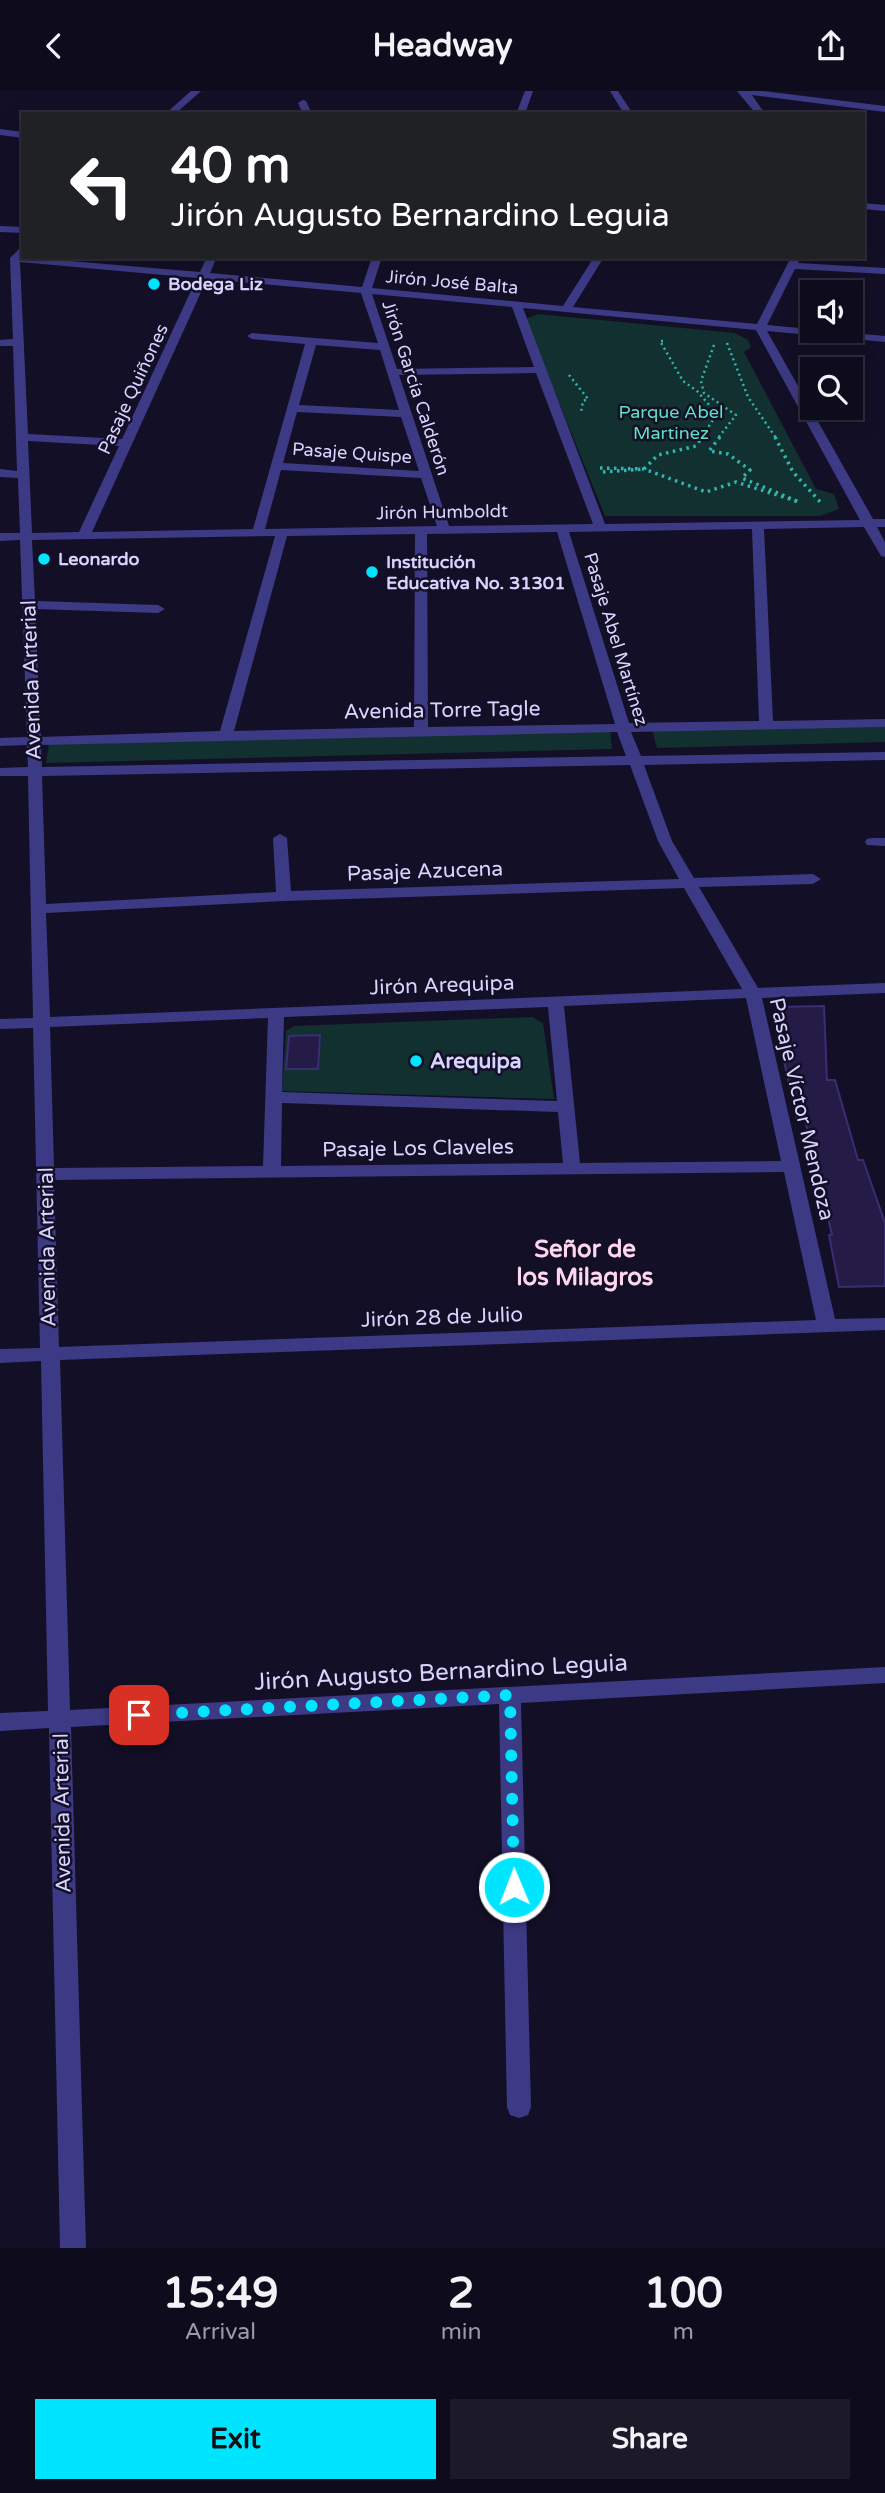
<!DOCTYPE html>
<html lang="en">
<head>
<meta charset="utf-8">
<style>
  :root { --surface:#0e0b1c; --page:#1c1929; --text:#f1f3f6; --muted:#9b9ba3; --line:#2e2b3b; --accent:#00e5ff }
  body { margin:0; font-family:"Varela Round",sans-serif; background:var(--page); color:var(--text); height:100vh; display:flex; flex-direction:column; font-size:26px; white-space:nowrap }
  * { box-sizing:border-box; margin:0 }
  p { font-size:23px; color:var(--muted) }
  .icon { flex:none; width:38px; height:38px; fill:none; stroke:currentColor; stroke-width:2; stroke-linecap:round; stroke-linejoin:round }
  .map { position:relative; height:2157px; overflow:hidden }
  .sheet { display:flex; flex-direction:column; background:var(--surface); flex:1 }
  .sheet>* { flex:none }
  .guide { position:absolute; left:21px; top:21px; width:844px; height:147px; border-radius:0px; box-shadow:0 4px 18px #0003,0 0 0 2px var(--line); background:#202124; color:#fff; overflow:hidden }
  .tools { position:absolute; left:800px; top:189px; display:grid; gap:14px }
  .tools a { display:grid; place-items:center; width:63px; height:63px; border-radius:0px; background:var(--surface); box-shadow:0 4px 18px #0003,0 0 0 2px var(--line); font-size:35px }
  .pin { position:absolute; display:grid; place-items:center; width:60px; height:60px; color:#fff; margin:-30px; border-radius:14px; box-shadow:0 4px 10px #0006 }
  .me { position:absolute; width:77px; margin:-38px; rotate:359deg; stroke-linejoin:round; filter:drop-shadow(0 0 5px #0008) }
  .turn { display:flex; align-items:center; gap:24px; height:147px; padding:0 35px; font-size:32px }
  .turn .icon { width:91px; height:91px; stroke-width:2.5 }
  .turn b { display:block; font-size:49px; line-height:60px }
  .eta { display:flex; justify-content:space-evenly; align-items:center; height:119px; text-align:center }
  .eta b { font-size:42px; font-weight:800; line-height:49px }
  .cta { display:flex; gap:14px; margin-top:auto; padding:14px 35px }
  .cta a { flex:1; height:80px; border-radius:0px; background:var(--accent); color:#111; font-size:28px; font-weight:800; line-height:80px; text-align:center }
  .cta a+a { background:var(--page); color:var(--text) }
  header { display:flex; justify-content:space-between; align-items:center; height:91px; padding:0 35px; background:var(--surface); font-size:32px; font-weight:800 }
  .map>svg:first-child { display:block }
  .green { fill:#12302f }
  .building { fill:#241b47; stroke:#3b2d73; stroke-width:2 }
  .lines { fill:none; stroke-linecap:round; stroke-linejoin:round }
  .path-far1 { stroke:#2fb8b0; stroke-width:2.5; stroke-dasharray:2 3.5; stroke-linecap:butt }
  .path { stroke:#2fb8b0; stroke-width:3.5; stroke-dasharray:2.5 4.5; stroke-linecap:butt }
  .minor { fill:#3d3a85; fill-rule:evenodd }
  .route { stroke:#00e5ff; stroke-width:12; stroke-dasharray:0 21.6 }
  .poi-dot { fill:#00e5ff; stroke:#130f26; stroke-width:2.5 }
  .labels { text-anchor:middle; stroke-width:5; stroke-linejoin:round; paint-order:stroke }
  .far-street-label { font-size:18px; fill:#d9d4ff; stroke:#130f26 }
  .far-poi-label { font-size:18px; font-weight:bold; fill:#d9d4ff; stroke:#130f26; text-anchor:start }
  .far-park-label { font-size:18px; fill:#5fe0c0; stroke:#130f26 }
  .street-label { font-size:21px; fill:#d9d4ff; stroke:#130f26 }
  .poi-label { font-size:21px; font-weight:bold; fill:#d9d4ff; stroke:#130f26; text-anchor:start }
  .quarter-label { font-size:24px; font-weight:bold; fill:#ffd6f0; stroke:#130f26 }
  .near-street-label { font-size:24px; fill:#d9d4ff; stroke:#130f26 }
</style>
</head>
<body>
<header><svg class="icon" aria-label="back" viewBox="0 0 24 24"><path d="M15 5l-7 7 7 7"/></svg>Headway<svg class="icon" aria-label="share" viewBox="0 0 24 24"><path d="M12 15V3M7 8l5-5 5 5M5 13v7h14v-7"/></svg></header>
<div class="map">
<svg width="885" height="2157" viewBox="0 0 885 2157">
  <rect width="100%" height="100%" fill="#130f26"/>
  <g class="green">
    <polygon points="538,223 735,242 748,249 751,256 744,261 816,398 834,403 839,418 820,425 605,425 525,228"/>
    <polygon points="885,636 885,651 657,657 652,639"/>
    <polygon points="610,640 612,658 46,672 49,653"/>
    <polygon points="532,926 543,932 554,1008 282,1000 286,940 294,935"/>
  </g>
  <g class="building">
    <polygon points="824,915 827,989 835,989 858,1069 863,1069 885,1132 885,1195 839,1196 829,1144 832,1144 805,1029 797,1030 784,970 777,916"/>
    <polygon points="320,944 318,978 286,978 289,945"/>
  </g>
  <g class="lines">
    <g class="path-far1">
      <polyline points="663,250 660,250 683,290 697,300 717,323 701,347"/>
      <polyline points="727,252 748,306 776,347"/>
      <polyline points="714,254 701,290 704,302 736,324 718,347"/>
      <polyline points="569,284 588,308 583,310 581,321"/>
    </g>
    <g class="path">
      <polyline points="720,346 709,360 728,363 750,379 742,387 799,411"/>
      <polyline points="775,346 793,381 823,414"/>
      <polyline points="600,377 644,378 706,401 736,391 799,411"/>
      <polyline points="644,378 658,364 696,355 702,346"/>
      <polyline points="603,381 644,378"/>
    </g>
    <g class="minor">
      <polygon points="191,0 201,0 175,23 165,23"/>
      <polygon points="525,0 533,0 525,23 516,23"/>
      <polygon points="610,0 618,0 633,23 624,23"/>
      <polygon points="737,0 763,0 885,15 885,21 752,4 765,23 756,23"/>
      <polygon points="303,9 306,10 312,23 303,23 298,12"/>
      <polygon points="0,38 23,41 23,47 0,44"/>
      <polygon points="863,112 885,114 885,120 863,118"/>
      <polygon points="0,135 23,136 23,142 0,141"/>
      <path d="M 23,154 L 23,166 L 200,181 L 207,166 L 217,166 L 210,182 L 362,196 L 372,166 L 382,166 L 372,197 L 563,215 L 594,166 L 604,166 L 573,216 L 757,233 L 791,166 L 801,166 L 798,172 L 885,177 L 885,183 L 795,178 L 767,234 L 885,245 L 885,251 L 767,240 L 873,428 L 885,428 L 885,436 L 877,436 L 885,451 L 885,466 L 881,465 L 864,436 L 764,438 L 773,630 L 885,628 L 885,636 L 631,641 L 641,665 L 885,661 L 885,669 L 644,674 L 672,750 L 694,787 L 813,783 L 821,788 L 813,793 L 699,796 L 758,897 L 885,892 L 885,902 L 762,907 L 835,1228 L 885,1227 L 885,1239 L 60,1269 L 70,1619 L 885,1576 L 885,1592 L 521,1612 L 531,2016 L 528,2024 L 519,2027 L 510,2024 L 507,2016 L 499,1613 L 71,1636 L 86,2157 L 60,2157 L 49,1637 L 0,1640 L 0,1622 L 48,1620 L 41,1270 L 0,1272 L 0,1258 L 40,1257 L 33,937 L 0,938 L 0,928 L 33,927 L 28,685 L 0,685 L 0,677 L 28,676 L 27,654 L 0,655 L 0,647 L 27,646 L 20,449 L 0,450 L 0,442 L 20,442 L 18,387 L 0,386 L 0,378 L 17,380 L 13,255 L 0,255 L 0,249 L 13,248 L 10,167 ZM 20,171 L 197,187 L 122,348 L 28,343 ZM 207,188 L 361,202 L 378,252 L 252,242 L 247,245 L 252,248 L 305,253 L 253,438 L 92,441 ZM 372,203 L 512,216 L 534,276 L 397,278 ZM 523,217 L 756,239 L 860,429 L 605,433 ZM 316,254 L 380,259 L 399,319 L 299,314 ZM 536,282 L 593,433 L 449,435 L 399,284 ZM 297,321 L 401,326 L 419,380 L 283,372 ZM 28,350 L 119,355 L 79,441 L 32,442 ZM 281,379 L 421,387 L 437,435 L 265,438 ZM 752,438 L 759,630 L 629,632 L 569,441 ZM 557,441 L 615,633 L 428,636 L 427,443 ZM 415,443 L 414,636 L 234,640 L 287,445 ZM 275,445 L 220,640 L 41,646 L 35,518 L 158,522 L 165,518 L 158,514 L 35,510 L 32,449 ZM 617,641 L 626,665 L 42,676 L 41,654 ZM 630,674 L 658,750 L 679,788 L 291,800 L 287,747 L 280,743 L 273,747 L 276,801 L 46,813 L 42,685 ZM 684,797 L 742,898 L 50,926 L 46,822 L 284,810 ZM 746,907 L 781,1070 L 580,1072 L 564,915 ZM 548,916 L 557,1010 L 282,1001 L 284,926 ZM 268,927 L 263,1075 L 54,1077 L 50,936 ZM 282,1012 L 558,1021 L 563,1072 L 281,1075 ZM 784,1081 L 816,1229 L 59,1256 L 54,1089 Z"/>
      <polygon points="872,747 885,747 885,755 867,754 865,751 867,748"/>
    </g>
  </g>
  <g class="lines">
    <polyline class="route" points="139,1624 510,1604 514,1796"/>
  </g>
  <g class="poi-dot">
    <circle cx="154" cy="193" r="7"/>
    <circle cx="44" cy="468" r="7"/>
    <circle cx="372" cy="481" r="7"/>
    <circle cx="416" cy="970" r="7"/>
  </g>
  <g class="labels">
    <g class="far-street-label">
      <text transform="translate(452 191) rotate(5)" y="6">Jirón José Balta</text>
      <text transform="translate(416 297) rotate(72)" y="6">Jirón García Calderón</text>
      <text transform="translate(133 298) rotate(-65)" y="6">Pasaje Quiñones</text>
      <text transform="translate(352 362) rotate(4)" y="6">Pasaje Quispe</text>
      <text transform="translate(442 421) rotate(-1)" y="6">Jirón Humboldt</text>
      <text transform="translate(616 548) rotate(73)" y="6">Pasaje Abel Martínez</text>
    </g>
    <g class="far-poi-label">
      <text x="168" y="199">Bodega Liz</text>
      <text x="58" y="474">Leonardo</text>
      <text x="386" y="477">Institución<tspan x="386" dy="21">Educativa No. 31301</tspan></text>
    </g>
    <g class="far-park-label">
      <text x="671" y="327">Parque Abel<tspan x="671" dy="21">Martinez</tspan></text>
    </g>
    <g class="street-label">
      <text transform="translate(31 589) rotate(-92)" y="7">Avenida Arterial</text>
      <text transform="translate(442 619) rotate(-1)" y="7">Avenida Torre Tagle</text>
      <text transform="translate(425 780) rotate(-2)" y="7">Pasaje Azucena</text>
      <text transform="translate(442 894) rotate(-2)" y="7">Jirón Arequipa</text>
      <text transform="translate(802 1018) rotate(77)" y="7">Pasaje Víctor Mendoza</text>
      <text transform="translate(418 1057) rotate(-1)" y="7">Pasaje Los Claveles</text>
      <text transform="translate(47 1156) rotate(-91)" y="7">Avenida Arterial</text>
      <text transform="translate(442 1226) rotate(-2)" y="7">Jirón 28 de Julio</text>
      <text transform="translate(62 1722) rotate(-91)" y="7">Avenida Arterial</text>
    </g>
    <g class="poi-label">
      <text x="430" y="977">Arequipa</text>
    </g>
    <g class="quarter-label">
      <text x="585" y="1166">Señor de<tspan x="585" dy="28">los Milagros</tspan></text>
    </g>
    <g class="near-street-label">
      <text transform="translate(441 1581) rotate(-3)" y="8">Jirón Augusto Bernardino Leguia</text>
    </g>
  </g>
</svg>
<div class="tools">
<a><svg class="icon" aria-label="sound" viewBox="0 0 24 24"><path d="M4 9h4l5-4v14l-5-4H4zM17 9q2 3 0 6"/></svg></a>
<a><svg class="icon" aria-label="search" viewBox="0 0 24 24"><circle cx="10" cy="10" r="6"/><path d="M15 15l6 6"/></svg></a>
</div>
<div class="pin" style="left:139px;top:1624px;background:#d93025"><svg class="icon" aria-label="arrive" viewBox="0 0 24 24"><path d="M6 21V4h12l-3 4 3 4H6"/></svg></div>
<svg class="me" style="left:514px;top:1796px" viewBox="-20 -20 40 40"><circle r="17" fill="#00e5ff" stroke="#fff" stroke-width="3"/><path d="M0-11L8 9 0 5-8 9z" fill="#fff"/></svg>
<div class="guide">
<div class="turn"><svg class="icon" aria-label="left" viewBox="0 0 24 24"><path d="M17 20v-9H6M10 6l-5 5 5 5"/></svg><div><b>40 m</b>Jirón Augusto Bernardino Leguia</div></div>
</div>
</div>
<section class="sheet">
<div class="eta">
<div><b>15:49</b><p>Arrival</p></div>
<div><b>2</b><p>min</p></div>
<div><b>100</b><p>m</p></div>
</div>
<div class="cta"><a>Exit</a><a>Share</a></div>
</section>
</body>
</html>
